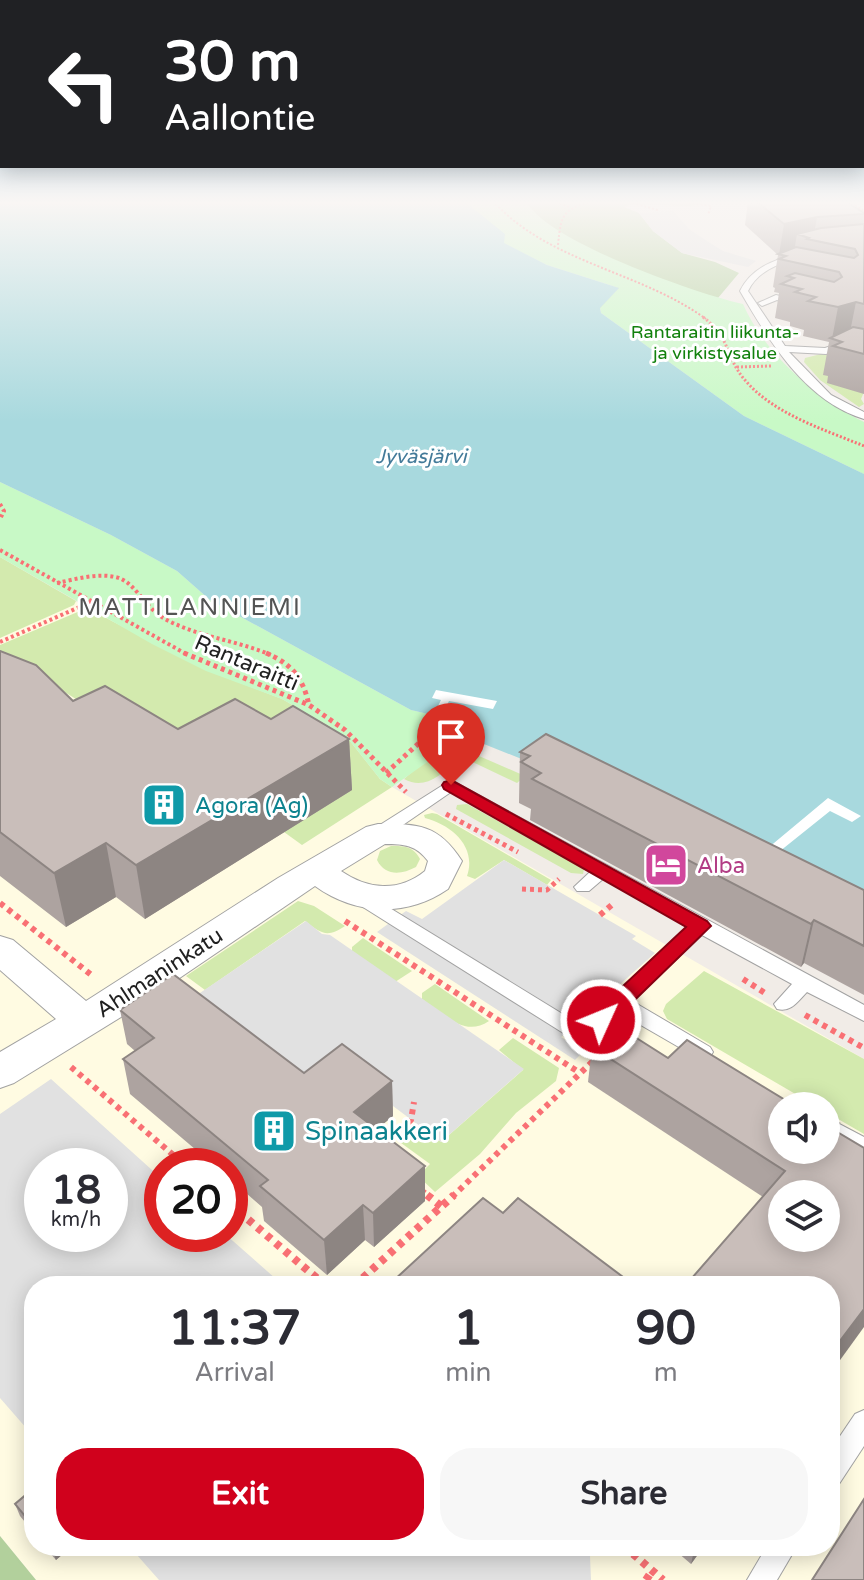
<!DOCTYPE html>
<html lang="en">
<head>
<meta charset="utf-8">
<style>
  :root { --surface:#fff; --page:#f7f7f7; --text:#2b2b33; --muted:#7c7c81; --accent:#d0011c }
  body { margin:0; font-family:"Varela Round",sans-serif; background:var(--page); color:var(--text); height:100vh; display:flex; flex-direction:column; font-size:30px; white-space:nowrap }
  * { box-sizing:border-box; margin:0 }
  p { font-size:26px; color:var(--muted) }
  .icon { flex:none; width:44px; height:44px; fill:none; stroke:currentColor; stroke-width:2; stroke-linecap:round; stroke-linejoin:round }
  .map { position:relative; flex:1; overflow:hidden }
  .details { position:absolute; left:24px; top:1276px; width:816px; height:280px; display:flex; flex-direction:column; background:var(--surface); border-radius:32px; box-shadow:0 4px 20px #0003 }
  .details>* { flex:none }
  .hud { position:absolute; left:0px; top:0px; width:864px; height:168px; box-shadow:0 4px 20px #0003; background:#202124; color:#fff; overflow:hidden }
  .tools { position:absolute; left:768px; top:1092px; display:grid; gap:16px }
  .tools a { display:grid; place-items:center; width:72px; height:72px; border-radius:50%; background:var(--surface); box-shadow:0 4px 20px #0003; font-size:40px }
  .speed { position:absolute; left:24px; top:1148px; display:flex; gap:16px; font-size:40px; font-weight:700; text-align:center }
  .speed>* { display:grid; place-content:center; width:104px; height:104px; border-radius:50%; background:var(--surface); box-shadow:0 4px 20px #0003; line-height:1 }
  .speed small { font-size:20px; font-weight:400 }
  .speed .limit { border:12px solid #d22; background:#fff; color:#111 }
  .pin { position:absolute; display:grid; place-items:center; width:68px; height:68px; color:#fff; margin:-82px -34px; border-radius:50% 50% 50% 0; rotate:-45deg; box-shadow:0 0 8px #0007 }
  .pin .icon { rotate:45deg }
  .me { position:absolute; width:88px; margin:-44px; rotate:46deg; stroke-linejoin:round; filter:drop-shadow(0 0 6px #0008) }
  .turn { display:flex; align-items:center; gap:28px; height:168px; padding:0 32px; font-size:36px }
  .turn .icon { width:104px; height:104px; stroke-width:2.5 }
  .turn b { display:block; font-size:56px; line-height:68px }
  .eta { display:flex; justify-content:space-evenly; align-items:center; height:136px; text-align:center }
  .eta b { font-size:48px; font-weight:700; line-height:56px }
  .button { display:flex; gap:16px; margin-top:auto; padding:16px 32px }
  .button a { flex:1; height:92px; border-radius:32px; background:var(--accent); color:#fff; font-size:32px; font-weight:700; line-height:92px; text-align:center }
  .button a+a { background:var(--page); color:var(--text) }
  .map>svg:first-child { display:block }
  .education { fill:#fffbe2; fill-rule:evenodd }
  .grass { fill:#d3eaae }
  .forest { fill:#b2d09c }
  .park { fill:#c8f9c6 }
  .parking { fill:#e1e1e1; fill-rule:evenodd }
  .water { fill:#a8d9de }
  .pier { fill:#fff }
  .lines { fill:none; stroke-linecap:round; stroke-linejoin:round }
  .lane-casing { stroke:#a2a2a2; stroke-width:2 }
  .street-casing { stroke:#a2a2a2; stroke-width:2 }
  .path-far5 { stroke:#f97074; stroke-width:2; stroke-dasharray:2 2; stroke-linecap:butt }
  .path-far4 { stroke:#f97074; stroke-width:3; stroke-dasharray:2 2; stroke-linecap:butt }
  .path-far3 { stroke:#f97074; stroke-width:4; stroke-dasharray:3 3; stroke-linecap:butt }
  .path-far2 { stroke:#f97074; stroke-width:5; stroke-dasharray:4 4; stroke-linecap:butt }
  .path-far1 { stroke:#f97074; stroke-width:6; stroke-dasharray:5 5; stroke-linecap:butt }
  .path { stroke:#f97074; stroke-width:8; stroke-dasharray:6 6; stroke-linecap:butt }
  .lane { fill:#fff; fill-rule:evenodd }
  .street { fill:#fff; fill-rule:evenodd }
  .wall { fill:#ada3a0 }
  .shaded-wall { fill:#8d8582 }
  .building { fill:#c9beba; stroke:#8d8582; stroke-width:2; fill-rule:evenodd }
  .route { fill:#d0011c; stroke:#870112; stroke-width:2 }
  .labels { text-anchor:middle; stroke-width:6; stroke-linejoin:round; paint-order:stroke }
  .far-park-label { font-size:18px; fill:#12810d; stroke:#fff }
  .far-water-label { font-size:20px; font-style:italic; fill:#437a99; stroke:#fff }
  .street-label { font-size:22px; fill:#212121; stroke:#fff }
  .culture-label { font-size:22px; fill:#0d838f; stroke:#fff; text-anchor:start }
  .hotel-label { font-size:22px; fill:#b23c85; stroke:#fff; text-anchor:start }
  .neighbourhood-label { font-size:24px; letter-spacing:2px; fill:#545454; stroke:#fff }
  .near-culture-label { font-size:26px; fill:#0d838f; stroke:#fff; text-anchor:start }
</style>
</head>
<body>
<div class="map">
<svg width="864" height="1580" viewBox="0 0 864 1580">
  <rect width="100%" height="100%" fill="#f1ece7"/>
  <path class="education" d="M 0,557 L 87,608 L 331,727 L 380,779 L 392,787 L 864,1059 L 864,1580 L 36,1580 L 0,1536 ZM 782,1106 L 826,1106 L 826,1150 L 782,1150 ZM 42,1166 L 110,1166 L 110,1234 L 42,1234 ZM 162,1166 L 230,1166 L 230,1234 L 162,1234 ZM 782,1194 L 826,1194 L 826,1238 L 782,1238 ZM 34,1286 L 830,1286 L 830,1546 L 34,1546 Z"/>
  <g class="grass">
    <polygon points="821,354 838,356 836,379 864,392 861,399 864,404 859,407 820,380 804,362 805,358"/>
    <polygon points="0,557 76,601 74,605 0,638"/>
    <polygon points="87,608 206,670 282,699 331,727 295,747 197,774 0,652 0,645"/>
    <polygon points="337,735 346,736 380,779 392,787 302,845 284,832"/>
    <path d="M 450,739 L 463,749 L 525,776 L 517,783 L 462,757 C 444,771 427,792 404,779 Z"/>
    <polygon points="467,804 579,866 584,869 583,874 571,873 456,809 457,805"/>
    <path d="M 432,813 L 437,814 L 551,880 L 547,885 L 504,860 L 475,879 L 467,876 C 477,847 452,825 425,818 L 424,815 Z"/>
    <path d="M 391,846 C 404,846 413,846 420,859 L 416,867 C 401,875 385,876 377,860 L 380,851 Z"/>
    <path d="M 298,901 L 314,906 L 345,926 C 327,938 322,934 305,921 L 205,990 L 186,976 Z"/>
    <polygon points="363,938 412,971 395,982 352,953 352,947"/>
    <polygon points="704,971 864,1059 864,1134 826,1112 826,1106 816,1106 667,1019 663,1011 666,1004"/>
    <path d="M 435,984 L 489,1021 C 464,1038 445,1014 422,1000 L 422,993 Z"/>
    <polygon points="513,1038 559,1068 556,1081 516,1113 480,1154 435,1192 418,1176 430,1164 397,1140 416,1124 441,1142 523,1070 499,1050"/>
  </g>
  <g class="forest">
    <polygon points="464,201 719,201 689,206 632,204 624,207 639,213 653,231 682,253 715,262 739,273 718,298 721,307 864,474 600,308 619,288 503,243"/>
    <polygon points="0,1536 36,1580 0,1580"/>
  </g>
  <g class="park">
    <path d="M 526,201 C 546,241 697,294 743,304 C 764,353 817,399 864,422 L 864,474 L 744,416 L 601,313 L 600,308 L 619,288 L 547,265 L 503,243 L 464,202 Z"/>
    <polygon points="0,482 111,535 177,571 210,600 411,710 451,719 464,736 392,787 380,779 346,736 337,735 331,727 282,699 206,671 152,644 0,557"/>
  </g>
  <g class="parking">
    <polygon points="673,211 689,229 710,243 723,251 756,261 748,267 682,253 653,231 639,213"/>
    <polygon points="504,860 636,936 632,939 655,953 561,1037 583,1052 575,1060 377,932 406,911 422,919"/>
    <polygon points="306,921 322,934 330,935 524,1069 441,1142 341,1067 316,1086 197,995"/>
    <path d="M 51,1079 L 162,1179 L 162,1234 L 225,1234 L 284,1286 L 34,1286 L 34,1437 L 0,1398 L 0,1114 ZM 42,1166 L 110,1166 L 110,1234 L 42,1234 Z"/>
    <polygon points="129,1546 581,1546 590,1556 591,1580 159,1580"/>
  </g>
  <polygon class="water" points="0,201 464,201 505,234 504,243 547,265 619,288 600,308 601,313 744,416 864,474 864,915 549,770 464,736 450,719 411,710 210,600 177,571 111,535 0,482"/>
  <g class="pier">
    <polygon points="436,690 497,701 493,709 449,701 442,715 434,714 441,700 432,698"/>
    <polygon points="828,798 861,816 852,822 830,811 760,867 750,863"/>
  </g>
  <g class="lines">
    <g class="lane-casing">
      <g id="lane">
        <path d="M 795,255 L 798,259 C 778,263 757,272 748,291 L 785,346 L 825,348 L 849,340 L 864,341 L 864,347 L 850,346 L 826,354 L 789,352 L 831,395 L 864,412 L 864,419 C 805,401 769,341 740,291 C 751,269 772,260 795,255 Z"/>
        <polygon points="776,295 801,301 802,303 798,306 777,300 762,306 758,303"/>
        <path d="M 451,780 L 864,1005 L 864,1021 L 807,992 C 798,1001 791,1013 777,1009 L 774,1004 L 792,984 L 702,935 L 632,1001 L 710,1047 L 713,1052 L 710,1057 L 703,1060 L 696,1057 L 620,1013 C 608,1024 593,1047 576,1041 L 355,902 L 352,898 L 355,894 L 367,894 L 582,1026 L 688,927 L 603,879 L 589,891 L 577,891 L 574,887 L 591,871 L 451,792 L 384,838 L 372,838 L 370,834 L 372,830 Z"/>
        <polygon points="826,1117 864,1137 864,1157 826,1136"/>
        <polygon points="864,1410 864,1446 839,1484 830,1488 830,1451 855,1414"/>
        <polygon points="767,1546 797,1546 777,1580 747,1580"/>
      </g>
    </g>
    <g class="street-casing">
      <path id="street" d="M 378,824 C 419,824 438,824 462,861 L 448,889 C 406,918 355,915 315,886 L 134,1009 L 14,1083 L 0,1088 L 0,1052 L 56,1019 L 0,970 L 0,936 L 13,940 L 86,1001 L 278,878 L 366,827 ZM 385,844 C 404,844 416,845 428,861 L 425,871 C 398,893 367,889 341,871 Z"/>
    </g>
    <g class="path-far5">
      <path d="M 493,201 C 549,263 640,271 706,319"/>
      <polyline points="552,201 570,207"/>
      <polyline points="625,201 658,210"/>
      <polyline points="677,201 711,206 708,215"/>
      <polyline points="855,205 864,211"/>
      <path d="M 558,245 C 561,214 563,209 593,201"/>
    </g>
    <g class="path-far4">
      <path d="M 703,317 C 731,338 725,356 744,379 C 773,414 823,429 864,446"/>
      <polyline points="737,367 771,366"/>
    </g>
    <g class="path-far3">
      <polyline points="0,504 4,511 0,519"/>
      <polyline points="0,550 188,655"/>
      <path d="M 57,583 C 76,579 100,572 119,578 C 136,584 146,609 165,619 C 198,637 236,640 271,655"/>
      <polyline points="0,642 91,602"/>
    </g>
    <g class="path-far2">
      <polyline points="184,653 309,705 345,730 406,792"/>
      <path d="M 266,653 C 292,664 303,678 309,705"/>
      <polyline points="386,773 429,734 438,714"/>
      <polyline points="446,814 518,852"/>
      <polyline points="522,889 547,890 559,879"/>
    </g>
    <g class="path-far1">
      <polyline points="0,903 94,977"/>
      <polyline points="600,915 613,904"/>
      <polyline points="345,921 580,1073"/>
      <polyline points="743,979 765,993"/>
      <polyline points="805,1015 864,1048"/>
      <polyline points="71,1067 186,1166"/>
      <polyline points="390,1143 388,1140 411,1120 414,1102"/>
      <polyline points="421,1190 430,1197"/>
      <polyline points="452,1197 595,1059"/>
    </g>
    <g class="path">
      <polyline points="427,1195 442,1207"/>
      <polyline points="230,1204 326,1286"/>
      <polyline points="354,1286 454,1195"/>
      <polyline points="624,1546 663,1580"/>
      <polyline points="646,1580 652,1571"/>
    </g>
    <use href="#lane" class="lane"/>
    <use href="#street" class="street"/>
  </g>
  <g class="wall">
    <polygon points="748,201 845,201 864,213 864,394 827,383 828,376 823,375 829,342 803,336 804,330 790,326 790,322 775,318 779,293 774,292 775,288 773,287 778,255 745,225"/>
    <polygon points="0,651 73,701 178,729 271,719 349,739 352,790 145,919 116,897 66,927 0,876"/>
    <polygon points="520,752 864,890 864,995 804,963 801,967 530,820 531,809 519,803"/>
    <polygon points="120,1010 304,1073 392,1081 393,1116 376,1130 425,1166 425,1201 374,1247 365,1240 327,1275 264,1221 262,1207 230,1179 230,1166 215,1166 130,1094 123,1059 135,1051 127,1044"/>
    <polygon points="592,1047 668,1058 836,1131 763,1197 588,1082"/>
    <polygon points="34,1488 34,1533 20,1516 15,1504"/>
    <polygon points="44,1546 72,1546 56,1560"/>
    <polygon points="670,1546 704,1546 691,1564"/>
  </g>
  <g class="shaded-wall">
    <polygon points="817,217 813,240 797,234 794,252 779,255 784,224"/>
    <polygon points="856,302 849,337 832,339 838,307"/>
    <polygon points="349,739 352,790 145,919 136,865"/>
    <polygon points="106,843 116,897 66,927 54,873"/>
    <polygon points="814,920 804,963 801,967 811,924"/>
    <polygon points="392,1081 393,1116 355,1147 354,1112"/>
    <polygon points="425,1166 425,1201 374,1247 373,1213"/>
    <polygon points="363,1205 365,1240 327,1275 324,1240"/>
    <polygon points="864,1309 864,1327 830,1374 830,1354"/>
    <polygon points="55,1546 72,1546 56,1560 52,1549"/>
    <polygon points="695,1546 704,1546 691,1564"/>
  </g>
  <g class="building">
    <polygon points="756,201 845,201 864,213 864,214 817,217 784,224"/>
    <polygon points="864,224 864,304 856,302 838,307 808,301 816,297 795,292 802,289 781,284 794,278 787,276 795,273 834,282 842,277 839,272 779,259 786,256 778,254 796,247 854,258 858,255 855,249 807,239 809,238 797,234 821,228"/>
    <polygon points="853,327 864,329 864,354 833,346 842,342 830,338"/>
    <polygon points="0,651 36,665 73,701 105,686 178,729 235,699 271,719 293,706 349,739 136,865 106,843 54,873 0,832"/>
    <polygon points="546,734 864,890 864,946 814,920 811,924 532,779 541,773 521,762 530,756 520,752"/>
    <polygon points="173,974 304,1073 342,1044 392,1081 354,1112 425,1166 373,1213 363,1205 324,1240 260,1186 268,1180 123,1059 154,1038 120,1010"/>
    <path d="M 616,1025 L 668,1058 L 687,1040 L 795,1106 L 782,1106 L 782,1150 L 826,1150 L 826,1116 L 839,1123 L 834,1130 L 864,1148 L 864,1309 L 830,1354 L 830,1286 L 685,1286 L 785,1171 L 592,1047 ZM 782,1194 L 826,1194 L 826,1238 L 782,1238 Z"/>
    <polygon points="483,1198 503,1213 518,1198 635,1286 397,1286 392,1282"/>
    <polygon points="34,1488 34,1527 15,1504"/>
    <polygon points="864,1499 864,1580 812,1580"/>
  </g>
  <linearGradient id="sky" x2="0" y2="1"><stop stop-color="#8ec3e4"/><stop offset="0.48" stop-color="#f9f6f4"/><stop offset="1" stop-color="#f9f6f4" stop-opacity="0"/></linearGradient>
  <rect width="864" height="422" fill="url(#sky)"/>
  <polygon class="route" points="451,780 707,921 711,926 609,1025 601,1028 593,1025 590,1020 593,1014 686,927 444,789 442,785 444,782"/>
  <defs>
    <g id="building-square" transform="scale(2.3)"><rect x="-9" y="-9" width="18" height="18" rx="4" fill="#0f9aa8" stroke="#fff"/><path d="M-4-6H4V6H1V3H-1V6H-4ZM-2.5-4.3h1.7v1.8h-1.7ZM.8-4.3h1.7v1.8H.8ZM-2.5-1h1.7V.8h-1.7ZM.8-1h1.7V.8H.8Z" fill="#fff"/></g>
    <g id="hotel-square" transform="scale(2.3)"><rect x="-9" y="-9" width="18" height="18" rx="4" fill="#d1479c" stroke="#fff"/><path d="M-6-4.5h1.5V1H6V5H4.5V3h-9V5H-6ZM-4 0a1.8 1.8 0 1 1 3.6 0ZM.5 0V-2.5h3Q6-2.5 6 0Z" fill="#fff"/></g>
  </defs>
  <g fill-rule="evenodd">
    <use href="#building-square" x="164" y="805"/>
    <use href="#hotel-square" x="666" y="865"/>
    <use href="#building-square" x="274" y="1131"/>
  </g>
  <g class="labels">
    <g class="far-park-label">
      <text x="715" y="338">Rantaraitin liikunta-<tspan x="715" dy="21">ja virkistysalue</tspan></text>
    </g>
    <g class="far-water-label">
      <text x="421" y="463">Jyväsjärvi</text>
    </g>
    <g class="street-label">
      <text transform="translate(247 662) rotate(23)" y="8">Rantaraitti</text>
      <text transform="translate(159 972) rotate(-33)" y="8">Ahlmaninkatu</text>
    </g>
    <g class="culture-label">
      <text x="195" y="813">Agora (Ag)</text>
    </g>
    <g class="hotel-label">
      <text x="697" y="873">Alba</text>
    </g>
    <g class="neighbourhood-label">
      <text x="190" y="615">MATTILANNIEMI</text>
    </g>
    <g class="near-culture-label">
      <text x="305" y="1140">Spinaakkeri</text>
    </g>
  </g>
</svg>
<div class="tools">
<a><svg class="icon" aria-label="sound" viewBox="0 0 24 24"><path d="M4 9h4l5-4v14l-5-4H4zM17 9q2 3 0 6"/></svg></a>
<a><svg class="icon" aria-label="layers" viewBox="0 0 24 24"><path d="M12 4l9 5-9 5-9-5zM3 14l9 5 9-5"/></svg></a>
</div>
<div class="speed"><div>18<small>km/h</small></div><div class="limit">20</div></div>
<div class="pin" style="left:451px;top:785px;background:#d93025"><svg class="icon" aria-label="arrive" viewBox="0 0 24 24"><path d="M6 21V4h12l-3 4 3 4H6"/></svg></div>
<svg class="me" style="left:601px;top:1020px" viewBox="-20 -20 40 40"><circle r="17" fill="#d0011c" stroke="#fff" stroke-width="3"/><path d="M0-11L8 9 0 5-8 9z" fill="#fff"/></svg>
<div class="hud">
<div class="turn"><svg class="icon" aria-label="left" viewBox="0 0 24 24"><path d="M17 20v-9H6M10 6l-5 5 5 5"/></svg><div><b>30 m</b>Aallontie</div></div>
</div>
<section class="details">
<div class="eta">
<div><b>11:37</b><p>Arrival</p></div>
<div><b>1</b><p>min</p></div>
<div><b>90</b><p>m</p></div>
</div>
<div class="button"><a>Exit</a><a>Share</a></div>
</section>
</div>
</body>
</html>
